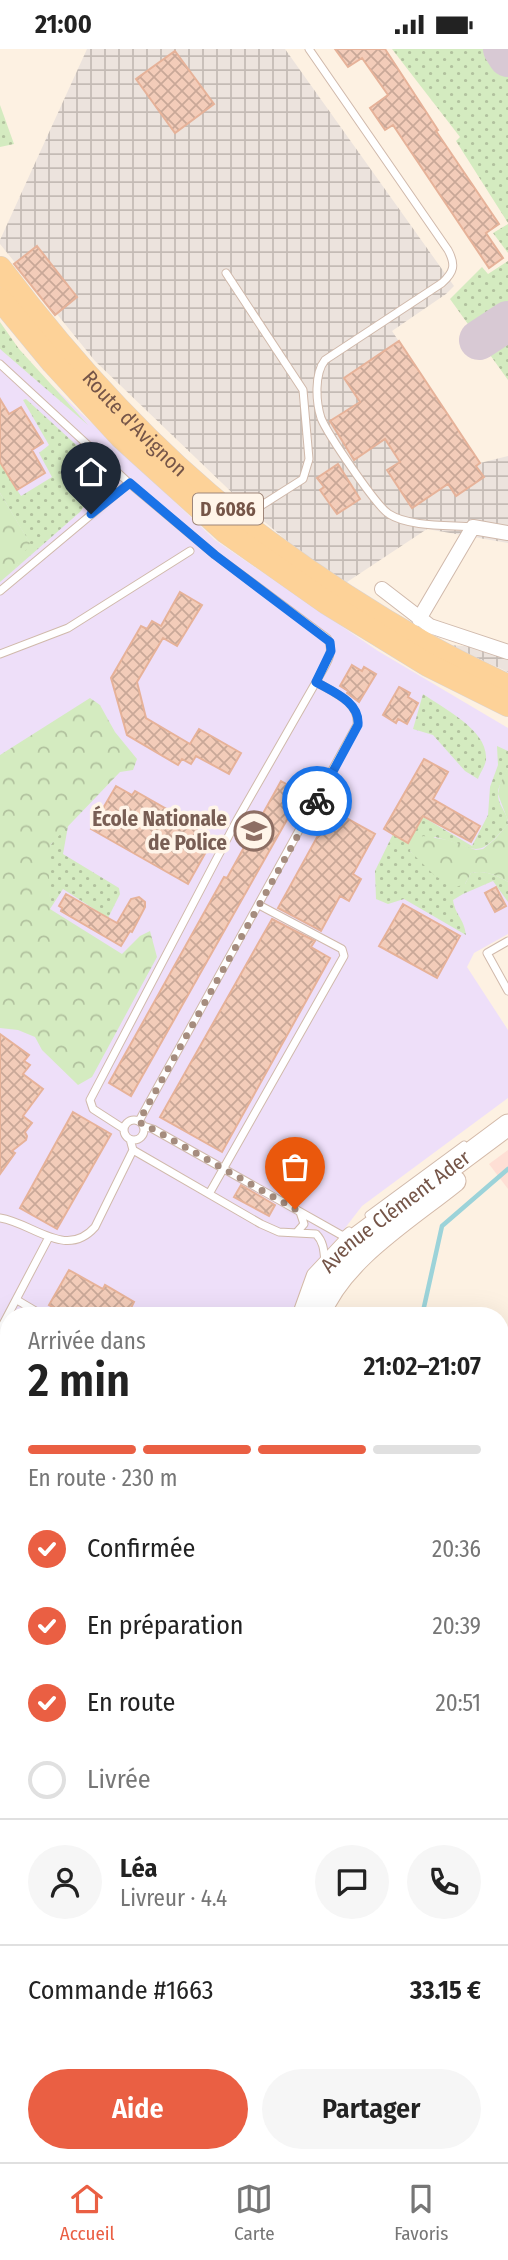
<!DOCTYPE html>
<html lang="fr">
<meta charset="utf-8">
<style>
body{margin:0;font-family:"Fira Sans Condensed",sans-serif;background:#f6f6f6;color:#222;height:100vh;display:flex;flex-direction:column;font-size:26px;white-space:nowrap}
*{box-sizing:border-box;margin:0}
p{font-size:23px;color:#767676}
.icon{flex:none;width:38px;height:38px;fill:none;stroke:currentColor;stroke-width:2;stroke-linecap:round;stroke-linejoin:round}
.map{position:relative;flex:1;overflow:hidden}
.details{position:absolute;left:0px;top:1258px;width:509px;height:856px;display:flex;flex-direction:column;background:#fff;border-radius:28px 28px 0 0;box-shadow:0 7px 28px #0002}
.details>*{flex:none}
.pin{position:absolute;display:grid;place-items:center;width:60px;height:60px;color:#fff;margin:-72px -30px;border-radius:50% 50% 50% 0;rotate:-45deg;box-shadow:0 0 7px #0007}
.pin .icon{rotate:45deg}
.courier{position:absolute;display:grid;place-items:center;width:70px;height:70px;margin:-35px;border:5px solid #1a73e8;border-radius:50%;background:#fff;color:#222;box-shadow:0 2px 9px #0007}
.headline em{font-style:normal;font-weight:600}
.headline div{display:flex;flex-direction:column-reverse}
.headline{display:flex;align-items:center;justify-content:space-between;height:119px;padding:0 28px}
h1{font-size:46px;font-weight:600;line-height:52px}
.bar{display:grid;grid-template-columns:repeat(4,1fr);gap:10px 7px;align-content:center;height:84px;padding:0 28px}
.bar i{height:9px;border-radius:5px;background:#e0e0e0}
.bar .on{background:#ea5f43}
.bar p{grid-column:span 4}
.line{display:flex;align-items:center;gap:18px;padding:0 28px;border-top:2px solid #e0e0e0}
.line div{flex:1}
.round{display:grid;place-items:center;flex:none;width:74px;height:74px;border-radius:37px;background:#f6f6f6}
ol{padding:0 28px;list-style:none}
li{display:flex;align-items:center;gap:21px;height:77px}
li p{margin-inline-start:auto}
li .icon{padding:7px;border-radius:50%;background:#ea5f43;color:#fff;stroke-width:4}
li:last-child{color:#767676}
li i{width:38px;height:38px;border:4px solid #e0e0e0;border-radius:50%}
.cta{display:flex;gap:14px;margin-top:auto;padding:14px 28px}
.cta a{flex:1;height:80px;border-radius:42px;background:#ea5f43;color:#fff;font-size:28px;font-weight:600;line-height:80px;text-align:center}
.cta a+a{background:#f6f6f6;color:#222}
.status{display:flex;justify-content:space-between;align-items:center;height:49px;padding:0 35px;background:#fff;direction:ltr}
.status svg{height:19px;fill:currentColor}
.dock{display:flex;justify-content:space-around;align-items:center;height:98px;border-top:2px solid #e0e0e0;background:#fff;font-size:19px;color:#767676}
.dock a{display:grid;justify-items:center;gap:4px}
.dock .on{color:#ea5f43}
.map>svg:first-child{display:block}
.residential{fill:#f5e2d0}
.commercial{fill:#fedfd5}
.industrial{fill:url(#industrial-grid)}
.education{fill:#eedff9}
.grass{fill:url(#grass-dots)}
.forest{fill:url(#forest-crowns)}
.lines{fill:none;stroke-linecap:round;stroke-linejoin:round}
.stream{stroke:#9cd3d9;stroke-width:4.5}
.taxiway{stroke:#d8c9d4;stroke-width:40}
.building{fill:url(#building-cross-hatch);stroke:#e6b299;stroke-width:2}
.lane-casing{stroke:#d0b9ab;stroke-width:9}
.street-casing{stroke:#d0b9ab;stroke-width:16}
.secondary-casing{stroke:#d3b9a8;stroke-width:23}
.primary-casing{stroke:#dbd3cf;stroke-width:24}
.path{stroke:#d8b09c;stroke-width:2.5;stroke-dasharray:2 5;stroke-linecap:butt}
.lane{stroke:#fff;stroke-width:7}
.street{stroke:#fff;stroke-width:14}
.secondary{stroke:#fff;stroke-width:21}
.primary{stroke:#fdd298;stroke-width:23}
.done{stroke:#a58c7e;stroke-width:7;stroke-dasharray:0 12.6}
.route{stroke:#1a73e8;stroke-width:9}
.labels{text-anchor:middle;dominant-baseline:central;stroke-width:7;stroke-linejoin:round;paint-order:stroke}
.shield{fill:#fff5e9;stroke:#9e8578;stroke-width:2}
.shield-label{font-size:19px;font-weight:bold;fill:#755548}
.street-label{font-size:21px;fill:#755548;stroke:#fff5e9}
.education-label{font-size:21px;font-weight:bold;fill:#785e54;stroke:#fff5e9;text-anchor:end}
</style>
<div class="status"><b>21:00</b><svg viewBox="0 0 49 12"><path d="M0 12V9h3v3zM5 12V6h3v6zM10 12V3h3v9zM15 12V0h3v12zM26 1h20v11H26zM47 4h2v5h-2z"/></svg></div>
<div class="map">
<svg width="508" height="2113" viewBox="0 0 508 2113">
<defs>
<pattern id="industrial-grid" width="8" height="8" patternUnits="userSpaceOnUse" patternTransform="scale(1.75)"><rect width="8" height="8" fill="#ece3dd"/><path d="M0 4h8M4 0v8" fill="none" stroke="#c4bbb5"/></pattern>
<pattern id="grass-dots" width="8" height="8" patternUnits="userSpaceOnUse" patternTransform="scale(1.75)"><rect width="8" height="8" fill="#d4ebc0"/><path d="M2 2h.1M6 6h.1" fill="none" stroke="#b1c19e" stroke-width="1.8" stroke-linecap="round"/></pattern>
<pattern id="forest-crowns" width="20" height="18" patternUnits="userSpaceOnUse" patternTransform="scale(1.75)"><rect width="20" height="18" fill="#d4ebc0"/><path d="M2 6a3 3 0 1 1 6 0M12 15a3 3 0 1 1 6 0" fill="none" stroke="#b1c19e"/></pattern>
<pattern id="building-cross-hatch" width="8" height="8" patternUnits="userSpaceOnUse" patternTransform="scale(1.75)"><rect width="8" height="8" fill="#f3ccb9"/><path d="M0 0l8 8M0 8l8-8" fill="none" stroke="#c9a898"/></pattern>
</defs>
<rect width="100%" height="100%" fill="#fdf1e2"/>
<path class="residential" d="M0,1412l9,6v60l-9,4z
M508,1443v301l-7,48 -1,-348z
M9,1566v539h453l2,8h-464v-543z"/>
<path class="commercial" d="M508,1101v39l-19,-25z"/>
<path class="industrial" d="M87,0h198l169,237 -8,8 -54,37 88,132 28,-7v87l-81,-14 -86,57 -94,-79 -152,-146 -95,-117v-4z
M449,596l59,4v23z"/>
<path class="education" d="M0,277l24,33 191,181 163,111 130,77v206l-34,19 -7,14 41,63v68l-146,108 -60,78 -9,32h-284v115l-9,-5z"/>
<path class="grass" d="M392,0h116v174l-52,-82 4,-4z
M0,56l14,39 -14,3z
M508,175v29l-15,-20z
M508,212v119l-58,-81 32,-32 6,7z
M0,273l19,27 69,76 -88,-76z
M26,350l70,64 3,24 -19,25 -65,57 14,-27 -29,-49v-30l21,33 31,-19 -13,-24 10,-8 -26,-45z
M423,645c21,15 65,36 63,65 0,6 -6,14 -8,20l-13,-8 -32,-36 -20,-6z
M497,697l11,5c0,5 0,13 0,17 -3,10 -11,17 -10,28 1,11 10,17 10,28 -33,39 -30,23 -73,13l-25,14 13,11 42,22 6,-11c14,-3 25,2 37,9v20l-15,-21 -30,13 -10,6c2,15 11,18 13,35l-62,-36 -16,5 -12,-5 -1,-28 18,-37 14,9 16,-26 49,29 16,-31 2,-28 8,-22z
M68,777l-5,28 56,34 1,6 -12,24 -45,-29 -13,20c1,-18 -8,-52 2,-66 4,-6 11,-12 16,-17z
M508,1744v369h-44l-2,-8h38v-313z"/>
<path class="forest" d="M0,444l30,50 -15,26 -15,13z
M90,649l10,7 15,27 22,27 -4,11 -13,2 -69,72c-5,21 0,43 -1,65l72,45 18,-18 10,-5 7,26 -65,120 -14,8 -36,-35 -7,-13 -17,-7 -18,-2v-273z
M508,719v53l-10,-27 2,-10z
M508,775v58c-12,-7 -23,-12 -37,-9l-6,11 -9,3 -21,-11 -25,-25 1,-7 12,-8 25,4 28,10 7,-1 12,-10z"/>
<g class="lines">
<path class="stream" d="M422,1267l20,-90 66,-57
M0,1497l9,-2"/>
<path class="taxiway" d="M503,0l5,8
M479,291l29,-19"/>
</g>
<path class="building" d="M335,0h50l53,81 -2,1 63,93 -13,9 17,25 -14,10 -96,-143 -8,5 -15,-22 18,-13 -26,-37 -14,9z
M175,2l39,53 -39,29 -39,-54z
M37,197l40,51 -22,18 -41,-51z
M399,292l81,122 -4,3 8,11 -28,19 -8,-12 -36,24 -25,-38 13,-8 -15,-23 -31,21 -24,-39 30,-19 -16,-24z
M0,350l9,15 12,-7 22,36 -11,7 13,23 -28,17 -17,-28z
M338,415l22,35 -23,15 -17,-24 4,-3 -7,-9z
M180,543l22,13 -25,41 -14,-8 -26,44 9,36 44,26 9,-15 42,24 -12,21 -33,-18 -5,8 -9,-5 -4,6 -51,-30 -16,-57 30,-52 6,3 5,-8 9,5z
M352,616l10,6 2,-4 12,7 -17,28 -12,-9 1,-2 -8,-5z
M399,638l11,6 -2,4 10,6 -11,21 -9,-5 -2,4 -13,-8z
M424,710l24,13 -15,27 47,27 -9,16 -48,-26 -15,27 -24,-14z
M281,732l21,12 -171,303 -22,-13 115,-206 3,1z
M116,737l16,9 3,-4 63,36 -2,4 16,10 -24,43 -97,-55z
M332,761l43,24 -22,40 8,5 -12,22 -9,-5 -19,35 -43,-23z
M496,838l10,19 -11,6 -10,-19z
M66,845l51,29 14,-24 8,-2 6,5v5l-13,25 -2,-1 -9,15 -60,-35 1,-3 -3,-2z
M403,855l57,32 -23,42 -58,-32z
M272,870l43,22 -4,6 19,11 -108,194 -62,-35z
M0,985l29,21 -5,6 6,4 -7,9 20,15 -20,27 9,7 -7,9 2,4 -1,4 -14,11 3,2 -15,21z
M73,1063l38,22 -54,95 -37,-21z
M241,1136l34,20 -6,11 -35,-19z
M69,1221l34,19 2,-4 29,17 -7,14h-57l-21,-11z"/>
<g class="lines">
<g class="lane-casing">
<path id="lane" d="M309,0l139,201c8,15 6,22 -6,33l-117,77c-11,14 -9,42 -4,58 6,15 55,88 68,96 20,13 60,11 84,13
M226,224l77,117 6,69 -6,20 -55,35
M0,315l129,119 86,72 112,83c10,15 -4,30 -11,44
M0,542l129,-108
M0,605l68,-26 122,-77
M508,892l-21,12 21,38
M124 1081a10 10 0 1 1 20 0a10 10 0 1 1-20 0Z
M143,1077l10,3 190,107 6,-5
M124,1080l-31,-20 -3,-9 147,-280 79,-138c17,10 44,20 41,43l-218,396
M130,1090l3,11 128,74 18,8 37,2c8,8 8,18 9,29
M209,1145l135,-238 -2,-7 -83,-44
M369,1166l95,-70
M0,1169c33,5 66,42 95,9l38,-77
M297,1183l7,-8 -4,-12
M17,1251l27,16
M0,1281l49,-93
M500,1665l8,1"/>
</g>
<g class="street-casing">
<path id="street" d="M382,540l48,37 78,26
M419,570l54,-92 35,6
M0,1399l9,5
M500,1571l8,1
M0,1698l9,-6
M184,2105l11,8
M337,2105l9,8
M363,2105l8,8
M284,2113l6,-8"/>
</g>
<g class="secondary-casing">
<g id="secondary">
<path id="s1" d="M303,1267l14,-39 30,-32 161,-120"/>
<path d="M319,1267c22,-57 89,-97 136,-135"/>
<path d="M500,1429l8,-2"/>
<path d="M0,1537l9,-4"/>
</g>
</g>
<g class="primary-casing">
<g id="primary">
<path id="s2" d="M0,219c76,101 165,198 267,273 51,38 105,73 160,104 26,15 54,28 81,41"/>
<path d="M0,250l53,64 68,74 105,95 101,71 101,62 80,40"/>
</g>
</g>
<path class="path" d="M500,1372l8,-3
M500,1456l8,-2
M500,1722l8,2
M500,1966l8,-8
M471,2105l2,8"/>
<use href="#lane" class="lane"/>
<use href="#street" class="street"/>
<use href="#secondary" class="secondary"/>
<use href="#primary" class="primary"/>
</g>
<g class="lines">
<path class="done" d="M295,1160l-142,-80 -9,-3 -5,-5 178,-320"/>
<path class="route" d="M91,465l39,-31 85,72 115,87 1,9 -15,31c17,10 44,20 42,43l-41,76"/>
</g>
<defs>
<g id="university-ring" transform="scale(2.0125)"><circle r="9.5" fill="#fff5e9" stroke="#8d6e63" stroke-width="1.5"/><path d="M0-5L7-2L0 1L-7-2ZM-4 1L0 2.5L4 1V4Q0 6-4 4Z" fill="#8d6e63"/></g>
</defs>
<g fill-rule="evenodd">
<use href="#university-ring" x="254" y="782"/>
</g>
<g class="labels">
<rect class="shield" x="193" y="444.5" width="70" height="31" rx="5"/>
<g class="shield-label">
<text x="228" y="460">D 6086</text>
</g>
<g class="street-label">
<text stroke="none"><textPath href="#s2" startOffset="206">Route d'Avignon</textPath></text>
<text stroke="none"><textPath href="#s1" startOffset="144">Avenue Clément Ader</textPath></text>
</g>
<g class="education-label">
<text x="227" y="770">École Nationale<tspan x="227" dy="24">de Police</tspan></text>
</g>
</g>
</svg>
<div class="pin" style="left:295px;top:1160px;background:#ea580c"><svg class="icon" aria-label="bag" viewBox="0 0 24 24"><path d="M5 8h14l-1 12H6zM9 8a3 3 0 0 1 6 0"/></svg></div>
<div class="pin" style="left:91px;top:465px;background:#1f2937"><svg class="icon" aria-label="home" viewBox="0 0 24 24"><path d="M3 11l9-7 9 7M6 9v11h12V9"/></svg></div>
<div class="courier" style="left:317px;top:752px"><svg class="icon" aria-label="bike" viewBox="0 0 24 24"><circle cx="6" cy="16" r="4"/><circle cx="18" cy="16" r="4"/><path d="M6 16l4-8h5l3 8M10 8l3 8H6M13 5h3"/></svg></div>
<section class="details">
<div class="headline"><div><h1>2 min</h1><p>Arrivée dans</p></div><em>21:02–21:07</em></div>
<div class="bar"><i class="on"></i><i class="on"></i><i class="on"></i><i></i><p>En route · 230 m</p></div>
<ol>
<li><svg class="icon" aria-label="check" viewBox="0 0 24 24"><path d="M5 12l5 5 9-10"/></svg>Confirmée<p>20:36</p></li>
<li><svg class="icon" aria-label="check" viewBox="0 0 24 24"><path d="M5 12l5 5 9-10"/></svg>En préparation<p>20:39</p></li>
<li><svg class="icon" aria-label="check" viewBox="0 0 24 24"><path d="M5 12l5 5 9-10"/></svg>En route<p>20:51</p></li>
<li><i></i>Livrée</li>
</ol>
<div class="line" style="height:126px"><a class="round"><svg class="icon" aria-label="person" viewBox="0 0 24 24"><circle cx="12" cy="8" r="4"/><path d="M4 21q1-7 8-7t8 7"/></svg></a><div><b>Léa</b><p>Livreur · 4.4</p></div><a class="round"><svg class="icon" aria-label="chat" viewBox="0 0 24 24"><path d="M4 5h16v11H9l-5 4z"/></svg></a><a class="round"><svg class="icon" aria-label="phone" viewBox="0 0 24 24"><path d="M5 4h4l2 5-3 2q2 4 5 5l2-3 5 2v4C11 20 4 13 5 4z"/></svg></a></div>
<div class="line" style="height:91px"><div>Commande #1663</div><b>33.15 €</b></div>
<div class="cta"><a>Aide</a><a>Partager</a></div>
</section>
</div>
<nav class="dock">
<a class="on"><svg class="icon" aria-label="home" viewBox="0 0 24 24"><path d="M3 11l9-7 9 7M6 9v11h12V9"/></svg>Accueil</a>
<a><svg class="icon" aria-label="map" viewBox="0 0 24 24"><path d="M3 6l6-2 6 2 6-2v14l-6 2-6-2-6 2zM9 4v14M15 6v14"/></svg>Carte</a>
<a><svg class="icon" aria-label="saved" viewBox="0 0 24 24"><path d="M7 4h10v16l-5-4-5 4z"/></svg>Favoris</a>
</nav>
